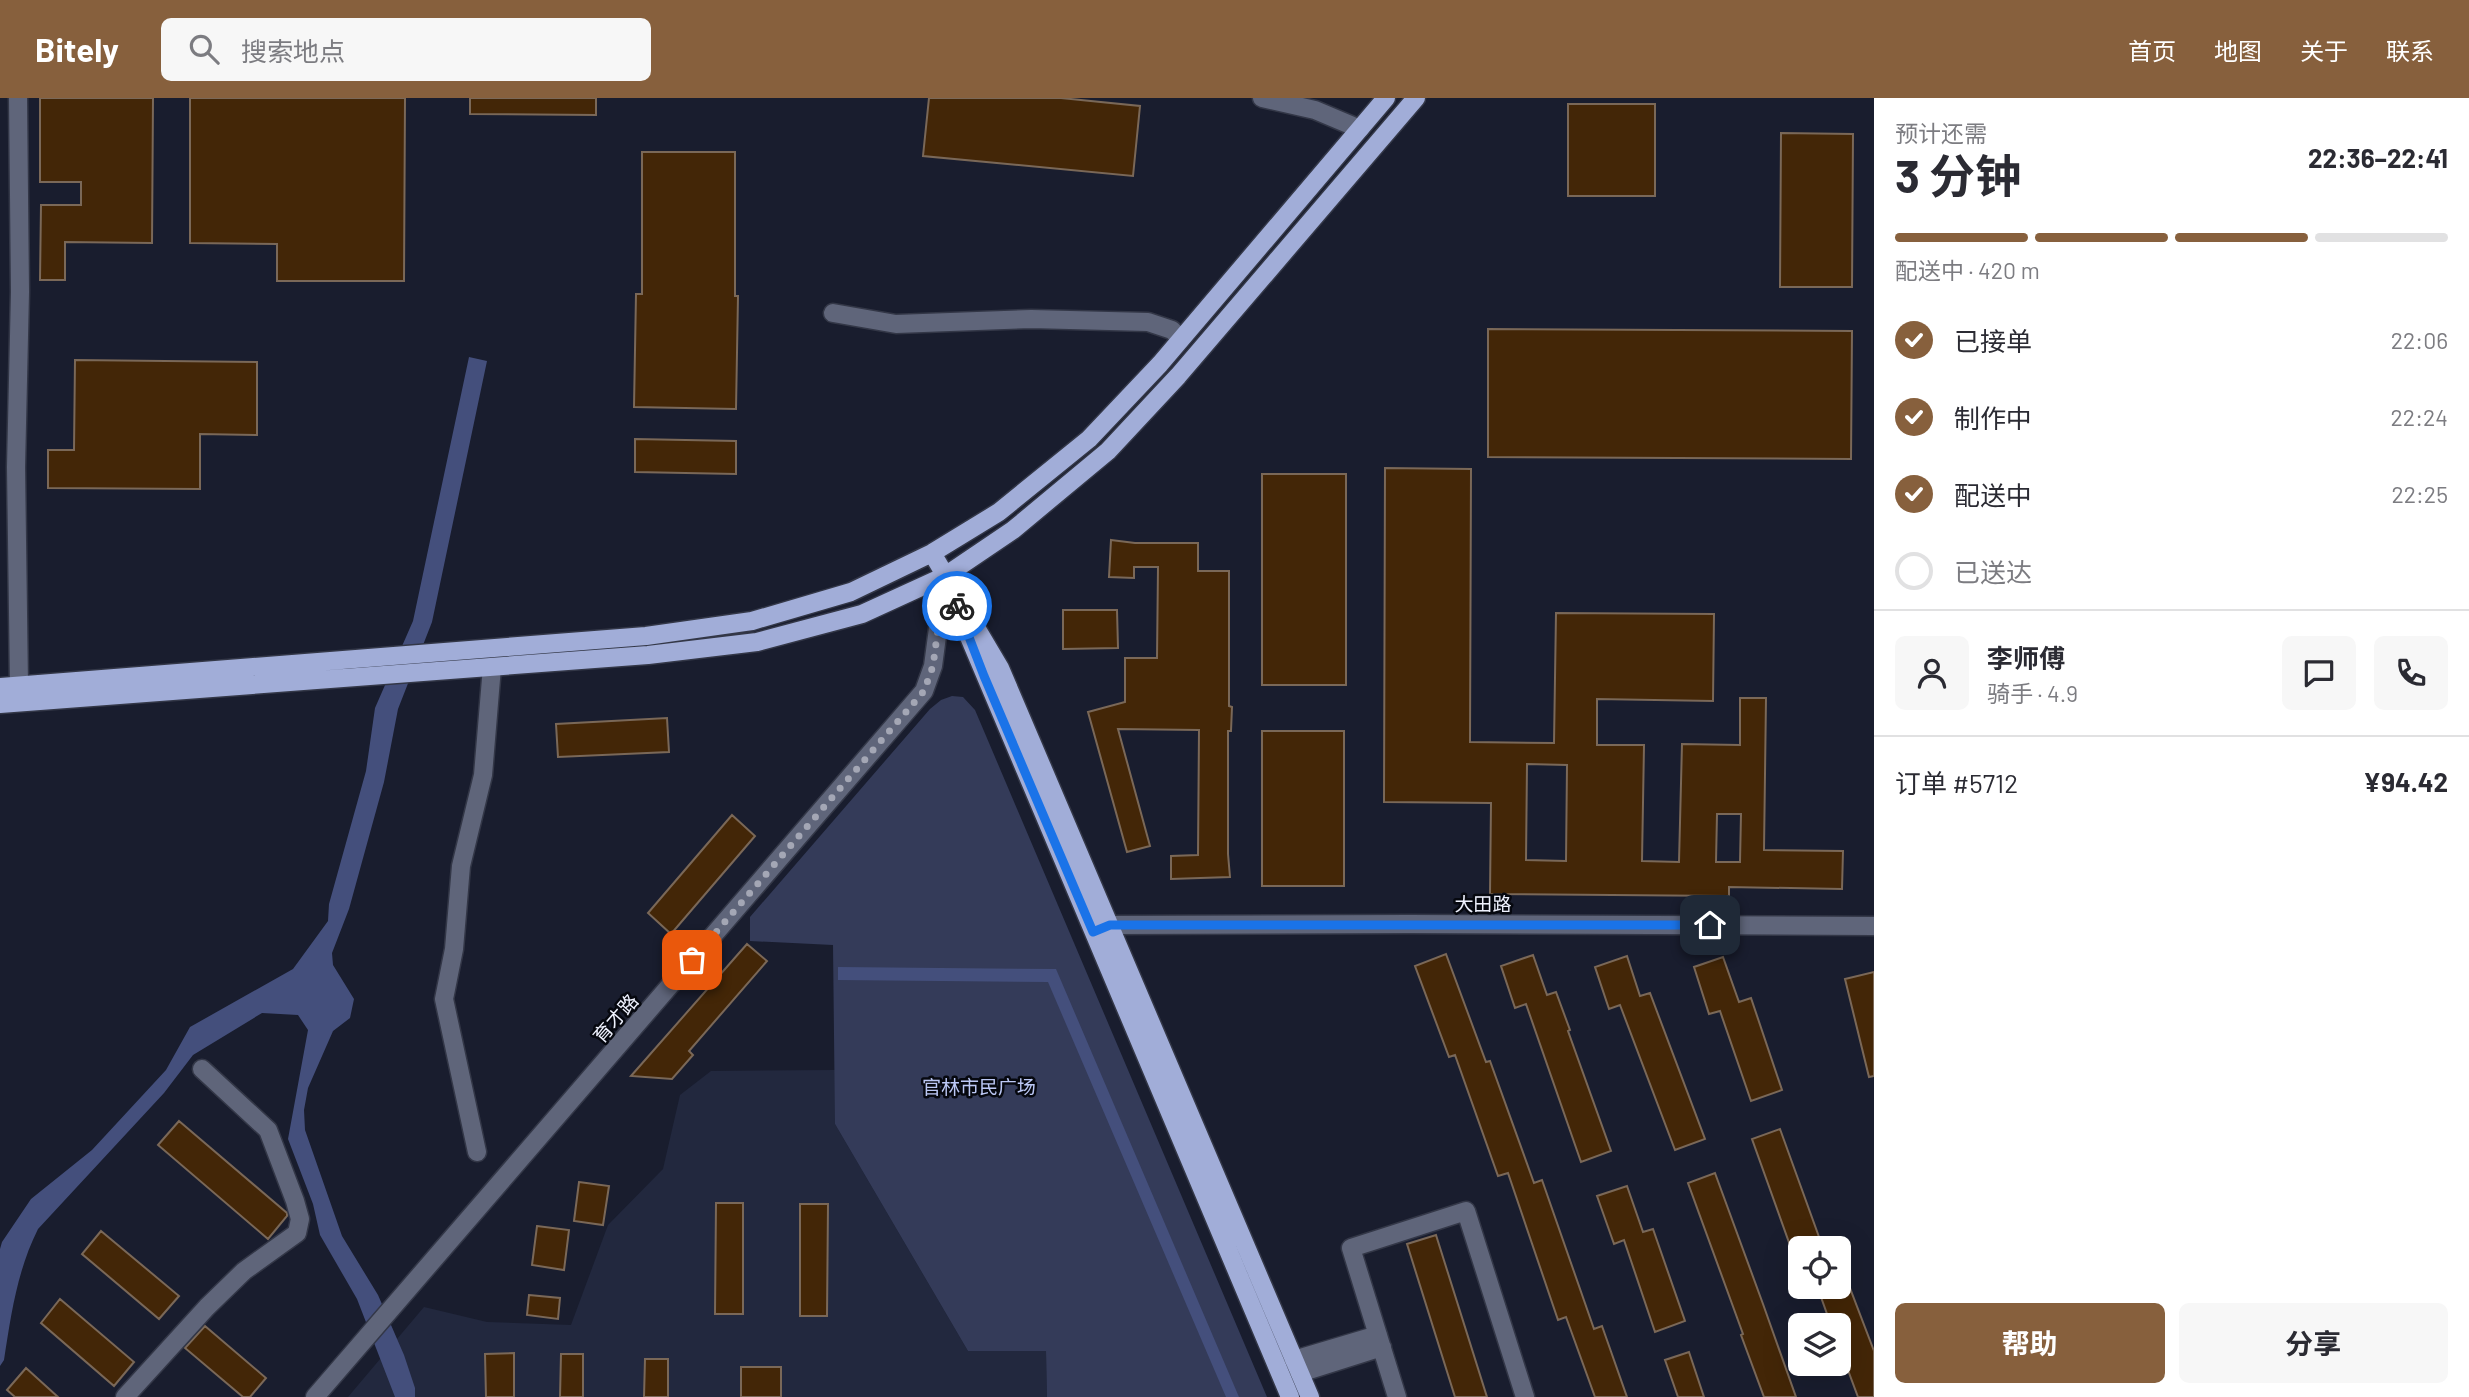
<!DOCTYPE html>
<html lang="zh">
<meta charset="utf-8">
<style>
body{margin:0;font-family:Barlow,"Noto Sans SC",sans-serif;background:#f7f7f7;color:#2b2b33;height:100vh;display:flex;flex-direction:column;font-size:26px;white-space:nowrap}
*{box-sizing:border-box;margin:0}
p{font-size:23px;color:#7c7c81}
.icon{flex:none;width:38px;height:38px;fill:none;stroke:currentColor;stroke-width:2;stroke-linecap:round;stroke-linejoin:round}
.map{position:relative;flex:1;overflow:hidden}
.sheet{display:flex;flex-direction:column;background:#fff;width:595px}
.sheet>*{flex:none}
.fabs{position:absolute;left:1788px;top:1138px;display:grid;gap:14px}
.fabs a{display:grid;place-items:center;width:63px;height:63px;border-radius:10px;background:#fff;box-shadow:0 7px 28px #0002;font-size:35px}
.pin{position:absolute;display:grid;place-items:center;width:60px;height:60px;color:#fff;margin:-30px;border-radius:14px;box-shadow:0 4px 10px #0006}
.courier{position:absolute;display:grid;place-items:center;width:70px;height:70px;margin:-35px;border:5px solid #1a73e8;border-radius:50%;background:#fff;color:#222;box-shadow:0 2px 9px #0007}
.headline em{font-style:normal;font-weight:700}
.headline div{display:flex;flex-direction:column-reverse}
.headline{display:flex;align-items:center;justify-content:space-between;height:119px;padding:0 21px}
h1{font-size:46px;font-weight:700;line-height:52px}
.bar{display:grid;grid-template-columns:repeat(4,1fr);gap:10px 7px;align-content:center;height:84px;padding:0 21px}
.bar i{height:9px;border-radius:5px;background:#e1e1e2}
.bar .current{background:#87603d}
.bar p{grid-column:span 4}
.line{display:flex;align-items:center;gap:18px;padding:0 21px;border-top:2px solid #e1e1e2}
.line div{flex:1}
.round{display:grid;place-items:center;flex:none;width:74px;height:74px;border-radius:10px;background:#f7f7f7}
ol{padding:0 21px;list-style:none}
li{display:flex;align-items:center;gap:21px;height:77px}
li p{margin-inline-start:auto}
li .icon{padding:7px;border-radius:50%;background:#87603d;color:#fff;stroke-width:4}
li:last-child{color:#7c7c81}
li i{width:38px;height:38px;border:4px solid #e1e1e2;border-radius:50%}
.button{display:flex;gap:14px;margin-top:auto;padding:14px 21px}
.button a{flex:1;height:80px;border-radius:10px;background:#87603d;color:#fff;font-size:28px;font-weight:700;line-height:80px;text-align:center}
.button a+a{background:#f7f7f7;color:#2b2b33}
header{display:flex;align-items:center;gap:42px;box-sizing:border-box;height:98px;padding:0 35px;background:#87603d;color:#fff}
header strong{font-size:33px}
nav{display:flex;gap:38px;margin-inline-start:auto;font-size:24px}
.search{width:490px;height:63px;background:#f7f7f7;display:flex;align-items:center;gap:18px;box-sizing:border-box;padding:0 24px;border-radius:10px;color:#7c7c81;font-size:26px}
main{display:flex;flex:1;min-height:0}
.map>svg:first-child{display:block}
.built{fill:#22283e}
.green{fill:#343b59}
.water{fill:#444f7c}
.building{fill:#432607;stroke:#7a6858;stroke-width:2;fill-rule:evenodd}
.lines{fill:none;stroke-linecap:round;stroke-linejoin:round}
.minor-casing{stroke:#333747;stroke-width:21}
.major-casing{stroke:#333747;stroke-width:21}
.minor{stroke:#5f657a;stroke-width:18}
.major{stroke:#a1add8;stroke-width:18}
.done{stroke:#a4a7b5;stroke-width:7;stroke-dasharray:0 12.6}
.route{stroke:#1a73e8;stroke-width:9}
.labels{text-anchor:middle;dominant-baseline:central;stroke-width:5;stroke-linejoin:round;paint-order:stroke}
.street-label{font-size:19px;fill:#eff2fe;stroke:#06080f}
.park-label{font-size:19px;fill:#bcc8f5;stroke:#06080f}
</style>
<header>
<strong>Bitely</strong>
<div class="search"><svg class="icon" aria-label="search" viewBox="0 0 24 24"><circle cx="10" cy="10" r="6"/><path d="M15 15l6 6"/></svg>搜索地点</div>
<nav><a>首页</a><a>地图</a><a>关于</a><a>联系</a></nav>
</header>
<main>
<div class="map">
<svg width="1874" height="1299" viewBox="0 0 1874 1299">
<rect width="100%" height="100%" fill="#191d2e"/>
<path class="built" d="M835,972v54l133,227h78l1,46h-699l76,-90 63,15 84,3 37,-100 55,-56 17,-74 31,-24z"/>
<path class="green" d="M952,598l11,1 12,13 292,687h-220l-1,-46h-78l-133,-227 -2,-179 -83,-4v-24l180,-208 11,-9z"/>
<path class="water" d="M469,259l18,4 -55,261 -34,87 -14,73 -35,127 -17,44 1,12 21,34 -4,19 -17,13 -25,57 -4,22 1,20 37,106 36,59 26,60 11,33v9h-20l-38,-98 -37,-64 -7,-31 -25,-65 20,-109 -10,-15 -36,-2 -69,42 -29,38 -126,136c-21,42 -27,86 -34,131l-4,6v-117l2,-7 29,-43 61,-49 74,-80 24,-43 103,-58 35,-48 1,-17 37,-133 9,-63 38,-87z
M838,869l218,2 183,428h-13l-178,-415 -210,-2z"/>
<path class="building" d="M40,0h113l-1,145 -87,-1v38h-25l1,-75h40v-23h-41z
M190,0h215l-1,183h-127v-37l-87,-1z
M470,0h126v17l-126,-1z
M929,0h132l79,8 -7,70 -210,-20z
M1568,6h87v92h-87z
M1781,35l72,1 -1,153h-72z
M642,54h93v144h3l-2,113 -102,-2 2,-113h6z
M1488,231l364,2 -1,128 -363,-2z
M75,262l182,2v73l-57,-1v55l-152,-1v-38h26z
M635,341l101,2v33l-101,-2z
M1385,370l86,1 -1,273 84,1 2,-130 158,1 -1,87 -116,-2v46h47l-2,116 37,1 3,-118 58,1v-47h26l-2,152 79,1 -1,38 -113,-2v9l-239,-2 1,-91 -107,-1zM1527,666l40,1 -1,96 -40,-1zM1717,716h24l-1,48h-24z
M1262,376h84v211h-84z
M1111,442l24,3h63v28h31v135l3,1 -1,24h-3v123l2,23 -59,2v-23l27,-1 1,-125 -81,-1 32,117 -23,6 -39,-140 37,-10v-44h32l1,-91h-24v11l-25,-1z
M1063,512h54l1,38 -55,1z
M667,620l2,34 -111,5 -2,-33z
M1262,633h82v155h-82z
M732,717l23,21 -84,98 -23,-21z
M747,846l20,17 -78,90 4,4 -21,24 -41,-3z
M1446,856l40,108 4,-1 44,122 8,-3 52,149 8,-3 25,71h-32l-29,-80 -8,3 -50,-147 -10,3 -43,-121 -6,2 -34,-91z
M1533,857l14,40 9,-3 14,38 -2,1 43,120 -30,11 -55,-158 -11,4 -14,-42z
M1627,858l13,40 10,-3 55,146 -30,11 -55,-145 -11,4 -14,-42z
M1723,859l16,45 12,-4 31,92 -31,11 -31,-90 -11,3 -15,-47z
M1874,874v104l-5,1 -24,-98z
M179,1023l108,92v3l-19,23 -110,-94z
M1780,1031l43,119h-32l-39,-109z
M1715,1075l48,131 33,93h-32l-23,-62 2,-1 -55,-151z
M579,1084l30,4 -6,39 -29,-4z
M1627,1088l16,46 10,-3 32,92 -30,11 -31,-92 -10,4 -17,-48z
M716,1105h27v111h-28z
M800,1106h28l-1,112h-27z
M537,1128l32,4 -5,40 -32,-5z
M101,1133l78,65 -20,23 -77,-65z
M1436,1137l51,162h-32l-48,-153z
M1840,1164l34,89v46h-16l-19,-51v-21h-8l-14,-39h22z
M529,1197l31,3 -2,21 -31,-4z
M60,1201l74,63 -20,24 -73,-63z
M205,1228l61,52 -16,19h-7l-58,-49z
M1689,1254l15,45h-26l-13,-37z
M514,1255v44h-28l-1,-43z
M561,1256h22v43h-23z
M645,1261h23v38h-24z
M741,1269h40v30h-40z
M26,1270l32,29h-43l-8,-7z"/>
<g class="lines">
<g class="minor-casing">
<path id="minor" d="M18,0l2,194 -4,175 3,218
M1262,0l53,12 45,19
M833,215l63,11 135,-5 117,3 24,8 9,9
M1096,833l14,-6 299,-1 465,2
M477,1054l-33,-153 10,-50 7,-83 22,-91 9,-108
M1294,1262l84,-25
M1300,1275l82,-26
M125,1299l82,-90 37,-36 53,-38 3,-14 -5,-18 -27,-71 -66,-61
M315,1299l609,-706 9,-25 12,-90
M1397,1299l-46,-149 115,-37 59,186"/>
</g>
<g class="major-casing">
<path id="major" d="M932,455l68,115 310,729
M964,527l326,772
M0,589l646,-51 106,-15 99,-29 81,-39 67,-41 90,-73 71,-75 226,-266
M0,606l648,-49 109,-13 105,-28 83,-38 68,-46 95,-79 70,-75 238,-278"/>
</g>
<use href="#minor" class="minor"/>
<use href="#major" class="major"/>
</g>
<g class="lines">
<path class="done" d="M692,862l232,-269 9,-25 12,-90 12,30"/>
<path class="route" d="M957,508l27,70 109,256 17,-7h600"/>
</g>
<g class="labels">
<g class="street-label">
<text x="1483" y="805">大田路</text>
<text transform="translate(615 920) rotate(-49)">育才路</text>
</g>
<g class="park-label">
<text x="979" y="988">官林市民广场</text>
</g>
</g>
</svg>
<div class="fabs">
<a><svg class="icon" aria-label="locate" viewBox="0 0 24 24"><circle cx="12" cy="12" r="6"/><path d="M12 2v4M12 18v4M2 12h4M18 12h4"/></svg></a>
<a><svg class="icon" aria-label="layers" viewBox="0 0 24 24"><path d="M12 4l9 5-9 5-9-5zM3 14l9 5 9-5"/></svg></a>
</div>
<div class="pin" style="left:692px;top:862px;background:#ea580c"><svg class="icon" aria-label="bag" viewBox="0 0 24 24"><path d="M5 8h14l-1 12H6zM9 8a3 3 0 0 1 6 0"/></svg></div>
<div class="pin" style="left:1710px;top:827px;background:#1f2937"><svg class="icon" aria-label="home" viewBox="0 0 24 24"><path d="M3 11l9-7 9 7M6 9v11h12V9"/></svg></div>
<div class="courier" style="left:957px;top:508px"><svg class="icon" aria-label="bike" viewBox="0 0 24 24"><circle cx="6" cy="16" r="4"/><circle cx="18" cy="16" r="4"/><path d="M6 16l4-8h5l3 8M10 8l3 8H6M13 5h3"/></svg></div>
</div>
<section class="sheet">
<div class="headline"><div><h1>3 分钟</h1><p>预计还需</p></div><em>22:36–22:41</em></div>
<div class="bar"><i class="current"></i><i class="current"></i><i class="current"></i><i></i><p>配送中 · 420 m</p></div>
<ol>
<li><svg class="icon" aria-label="check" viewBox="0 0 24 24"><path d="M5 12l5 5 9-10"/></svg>已接单<p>22:06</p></li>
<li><svg class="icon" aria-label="check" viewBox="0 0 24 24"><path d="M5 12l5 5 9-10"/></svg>制作中<p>22:24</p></li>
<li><svg class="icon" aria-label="check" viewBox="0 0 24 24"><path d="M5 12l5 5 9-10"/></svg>配送中<p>22:25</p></li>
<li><i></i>已送达</li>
</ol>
<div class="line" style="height:126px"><a class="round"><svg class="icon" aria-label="person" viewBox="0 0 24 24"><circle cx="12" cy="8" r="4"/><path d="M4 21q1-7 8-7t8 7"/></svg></a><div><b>李师傅</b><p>骑手 · 4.9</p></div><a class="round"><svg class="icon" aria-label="chat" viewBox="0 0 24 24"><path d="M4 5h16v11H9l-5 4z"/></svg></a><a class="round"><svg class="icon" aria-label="phone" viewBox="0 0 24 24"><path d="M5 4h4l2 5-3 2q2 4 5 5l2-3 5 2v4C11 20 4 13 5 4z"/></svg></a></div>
<div class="line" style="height:91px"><div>订单 #5712</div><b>¥94.42</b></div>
<div class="button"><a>帮助</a><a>分享</a></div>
</section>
</main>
